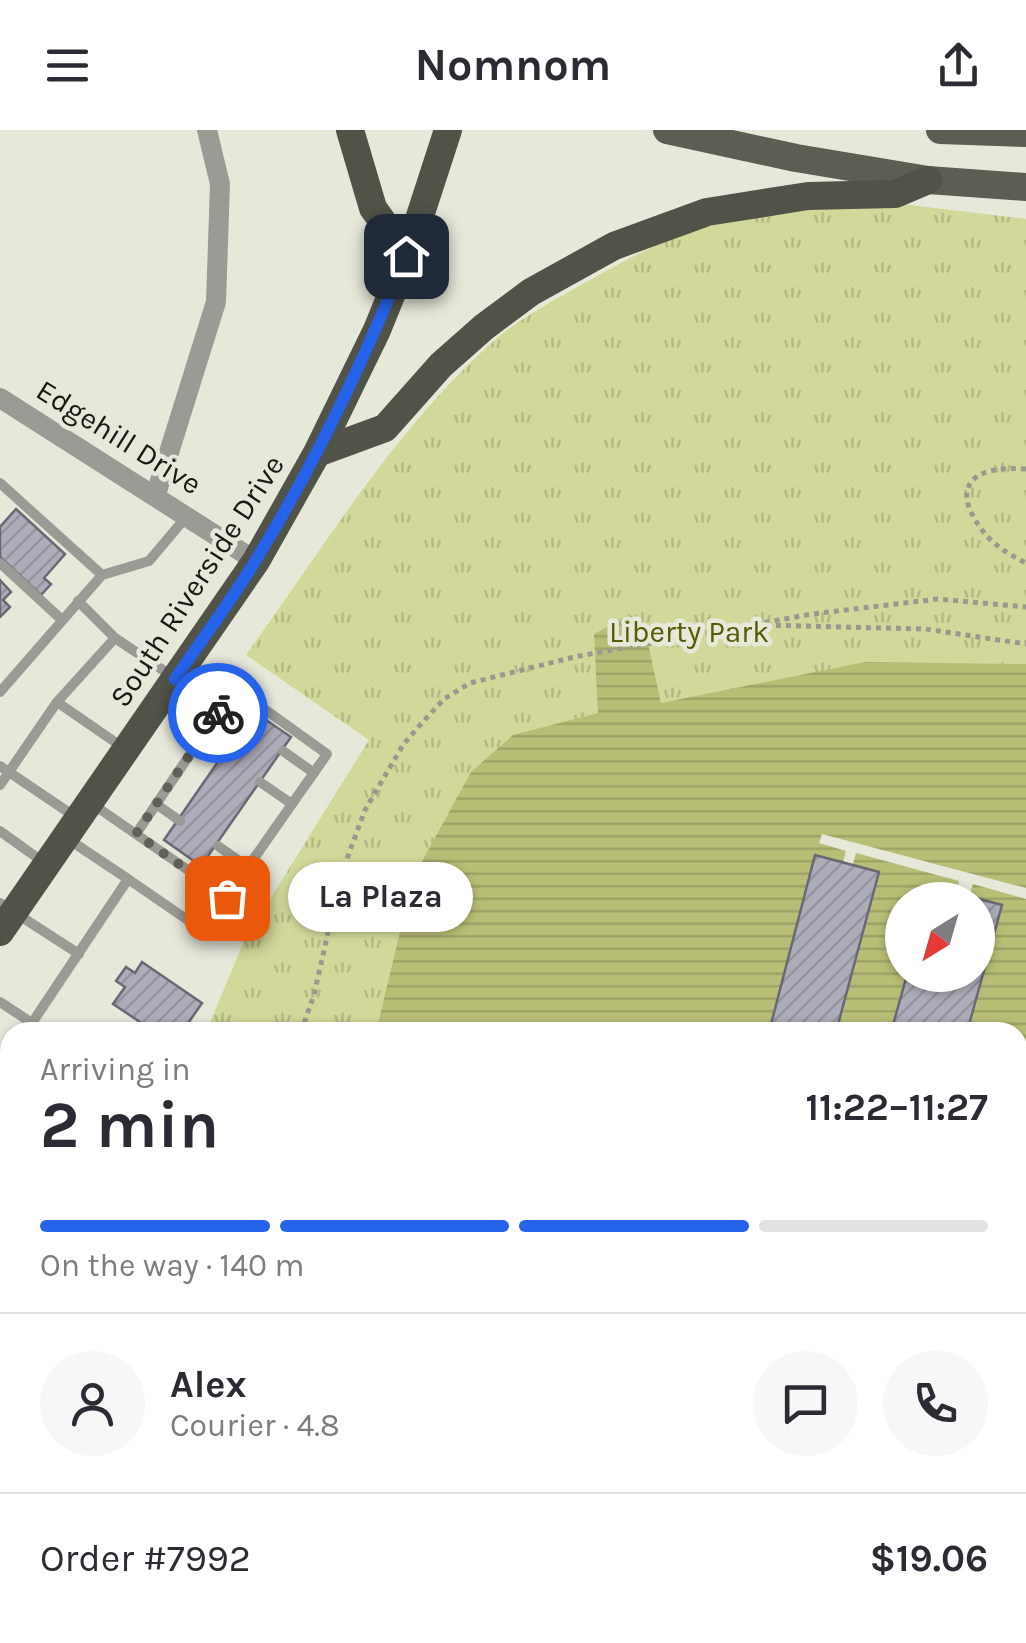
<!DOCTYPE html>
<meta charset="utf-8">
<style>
body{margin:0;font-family:Karla,sans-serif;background:#f7f7f7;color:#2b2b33;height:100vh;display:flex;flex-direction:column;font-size:38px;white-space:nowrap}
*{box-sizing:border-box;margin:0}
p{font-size:32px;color:#7c7c81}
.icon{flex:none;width:55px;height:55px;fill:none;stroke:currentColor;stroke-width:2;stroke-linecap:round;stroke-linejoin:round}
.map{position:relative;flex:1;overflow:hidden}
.drawer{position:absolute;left:0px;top:892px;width:1028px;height:622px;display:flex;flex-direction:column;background:#fff;border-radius:30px 30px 0 0;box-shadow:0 2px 8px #0004}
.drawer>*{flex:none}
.needle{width:65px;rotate:217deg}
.fabs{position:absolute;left:885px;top:752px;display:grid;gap:20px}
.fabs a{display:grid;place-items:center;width:110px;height:110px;border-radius:50%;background:#fff;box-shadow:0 2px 8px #0004;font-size:50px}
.pin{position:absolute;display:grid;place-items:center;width:85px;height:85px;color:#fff;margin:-42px;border-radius:20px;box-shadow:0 5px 15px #0006}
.courier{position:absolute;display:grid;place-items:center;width:100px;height:100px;margin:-50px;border:8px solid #2563eb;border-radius:50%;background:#fff;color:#222;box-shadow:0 2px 12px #0007}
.bubble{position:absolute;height:70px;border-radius:35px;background:#fff;box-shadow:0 2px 8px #0004;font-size:32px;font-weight:700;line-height:70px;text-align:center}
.head em{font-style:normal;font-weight:700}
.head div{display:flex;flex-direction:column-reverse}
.head{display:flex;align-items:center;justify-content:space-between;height:170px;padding:0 40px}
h1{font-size:65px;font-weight:700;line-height:75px}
.bar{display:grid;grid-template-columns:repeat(4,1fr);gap:15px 10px;align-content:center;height:120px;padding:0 40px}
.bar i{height:12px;border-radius:8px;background:#e1e1e2}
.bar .selected{background:#2563eb}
.bar p{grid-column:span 4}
.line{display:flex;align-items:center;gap:25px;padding:0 40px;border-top:2px solid #e1e1e2}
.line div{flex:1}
.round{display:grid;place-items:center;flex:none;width:105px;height:105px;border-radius:52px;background:#f7f7f7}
header{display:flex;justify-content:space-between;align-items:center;height:130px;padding:0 40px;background:#fff;font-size:45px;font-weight:700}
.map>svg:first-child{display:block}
.park{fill:url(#park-tufts);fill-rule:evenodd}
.water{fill:url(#water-rules);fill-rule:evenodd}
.pier{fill:#e6e8da}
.building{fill:url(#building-hatch);stroke:#696874;stroke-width:2.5}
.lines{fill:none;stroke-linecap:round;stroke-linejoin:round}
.path{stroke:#999a8f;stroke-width:5;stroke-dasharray:5 5;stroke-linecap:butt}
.service{stroke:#9a9b95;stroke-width:10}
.minor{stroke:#9a9b95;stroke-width:20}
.primary{stroke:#5c5d53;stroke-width:28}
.trunk{stroke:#515248;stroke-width:28}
.done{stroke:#616159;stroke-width:10;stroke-dasharray:0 18}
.route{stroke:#2563eb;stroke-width:12}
.labels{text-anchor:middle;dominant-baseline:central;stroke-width:9;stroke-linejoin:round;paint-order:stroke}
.street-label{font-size:30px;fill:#191914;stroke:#e6e8da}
.park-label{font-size:30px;fill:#565a00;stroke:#e6e8da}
</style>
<header><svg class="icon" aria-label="menu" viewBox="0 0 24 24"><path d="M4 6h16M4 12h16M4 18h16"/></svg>Nomnom<svg class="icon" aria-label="share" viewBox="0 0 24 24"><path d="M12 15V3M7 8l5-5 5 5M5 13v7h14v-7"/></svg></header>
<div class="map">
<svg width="1026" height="1513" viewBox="0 0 1026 1513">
<defs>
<pattern id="park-tufts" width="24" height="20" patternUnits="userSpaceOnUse" patternTransform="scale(2.5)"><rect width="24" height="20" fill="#d2d89a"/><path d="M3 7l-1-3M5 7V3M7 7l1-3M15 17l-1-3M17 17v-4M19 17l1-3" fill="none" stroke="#b4b984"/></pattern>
<pattern id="water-rules" width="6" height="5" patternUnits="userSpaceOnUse" patternTransform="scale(2.5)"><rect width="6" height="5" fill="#b8be76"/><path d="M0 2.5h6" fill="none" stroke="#9ea365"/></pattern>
<pattern id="building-hatch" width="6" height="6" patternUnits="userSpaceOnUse" patternTransform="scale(2.5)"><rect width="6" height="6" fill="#adacb9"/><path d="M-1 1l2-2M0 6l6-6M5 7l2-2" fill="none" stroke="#94939e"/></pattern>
</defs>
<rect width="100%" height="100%" fill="#e6e8da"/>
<path class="park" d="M814,73h80l132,16v1424h-1026v-190l10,-14v196h1008v-603h-812l38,-91 125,-201 -123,-85c78,-108 150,-228 250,-316 25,-21 55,-37 83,-53 33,-18 67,-38 102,-51 43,-16 88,-23 133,-32zM902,770h76v75h-76z"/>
<path class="water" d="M630,484l15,16 16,73 204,-41 161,2v964h-8v-596h-642l37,-154 58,-106 42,-37 85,-22 -4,-79zM902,770h76v75h-76z
M163,1505h654l-25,8h-636z"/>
<path class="pier" d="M822,704l204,54v11l-53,-15 -5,16h-13l4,-19 -103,-28 -47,179h-10l47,-181 -27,-8z"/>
<path class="building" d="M16,379l49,45 -21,24 7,6 -10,11 -41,-38v-30z
M0,450l11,12 -8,8 7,7 -10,10z
M253,581l38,26 -90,129 -37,-26z
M815,725l64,17 -43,160h-67z
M931,756l71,19 -35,127h-76l16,-57h71v-75h-51z
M142,832l60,41 -20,29h-27l-42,-28 12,-17 -9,-6 10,-14 9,6z
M1026,930v53l-8,-2v-19z
M4,986l6,4v210l-6,9 -4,-2v-216z"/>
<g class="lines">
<path class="path" d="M1026,339c-47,-4 -80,13 -44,61 11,15 28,25 44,33
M766,495l159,4 101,15
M301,902l13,-37 27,-120 24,-65 38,-65 17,-20 24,-26 26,-16 104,-26 238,-43 126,-15 88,8
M37,1513l7,-8"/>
<path class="service" d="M0,353l102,92
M0,433l61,56
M115,508l130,87
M0,562l102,-117 47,-14 38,-45
M57,572l68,47
M200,610l23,16
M283,621l31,22
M0,636l77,52
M260,652l32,22
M0,655l57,-83 58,-64 -37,-37
M91,673l136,94 100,-143 -92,-66 -99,146
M156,674l24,17
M0,701l46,33
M218,716l30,21
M128,749l80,55
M0,773l79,51
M0,872l32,21 96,-144 -60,-40
M0,939l10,-14"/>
<path class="minor" d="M0,268l256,163
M156,364l60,-192 4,-118 -13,-54"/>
<path class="primary" d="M667,0l129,28 132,22 98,7
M940,0l86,3"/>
<path class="trunk" d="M350,0l23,78 34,48
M317,323l68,-25 56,-63 43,-38 47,-35 83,-46 93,-34 101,-16 87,-2 33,-14
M0,802l256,-371 61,-108 60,-123 30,-74 41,-126"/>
</g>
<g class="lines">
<path class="done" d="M218,583l-82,121 91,64"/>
<path class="route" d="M218,583l3,-5 -46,-29c27,-40 57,-79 82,-121 59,-96 107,-197 149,-302"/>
</g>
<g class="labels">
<g class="street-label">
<text transform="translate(119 307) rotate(32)">Edgehill Drive</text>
<text transform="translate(197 451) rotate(-57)">South Riverside Drive</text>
</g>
<g class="park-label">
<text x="689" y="502">Liberty Park</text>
</g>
</g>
</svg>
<div class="fabs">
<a><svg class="needle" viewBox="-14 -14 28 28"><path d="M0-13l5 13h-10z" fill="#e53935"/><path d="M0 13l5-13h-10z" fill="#7c7c81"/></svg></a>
</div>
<div class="pin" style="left:227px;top:768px;background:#ea580c"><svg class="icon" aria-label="bag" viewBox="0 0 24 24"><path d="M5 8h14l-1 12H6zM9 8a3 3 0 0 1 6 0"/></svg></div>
<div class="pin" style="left:406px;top:126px;background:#1f2937"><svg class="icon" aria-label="home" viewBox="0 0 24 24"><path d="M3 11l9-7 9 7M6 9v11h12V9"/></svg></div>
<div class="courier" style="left:218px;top:583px"><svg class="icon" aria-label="bike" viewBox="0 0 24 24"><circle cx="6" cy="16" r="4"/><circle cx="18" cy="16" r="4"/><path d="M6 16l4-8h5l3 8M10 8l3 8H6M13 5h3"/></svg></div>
<div class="bubble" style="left:288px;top:732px;width:185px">La Plaza</div>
<section class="drawer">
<div class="head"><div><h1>2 min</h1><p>Arriving in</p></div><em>11:22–11:27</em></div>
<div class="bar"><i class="selected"></i><i class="selected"></i><i class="selected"></i><i></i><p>On the way · 140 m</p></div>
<div class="line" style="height:180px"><a class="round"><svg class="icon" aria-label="person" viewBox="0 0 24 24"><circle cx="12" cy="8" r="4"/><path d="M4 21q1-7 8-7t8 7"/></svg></a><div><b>Alex</b><p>Courier · 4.8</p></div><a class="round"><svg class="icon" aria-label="chat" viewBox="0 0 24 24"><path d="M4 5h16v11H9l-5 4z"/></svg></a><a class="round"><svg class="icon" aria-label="phone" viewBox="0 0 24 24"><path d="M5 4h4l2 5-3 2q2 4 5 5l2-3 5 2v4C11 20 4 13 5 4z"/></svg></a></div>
<div class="line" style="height:130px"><div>Order #7992</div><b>$19.06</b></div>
</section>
</div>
